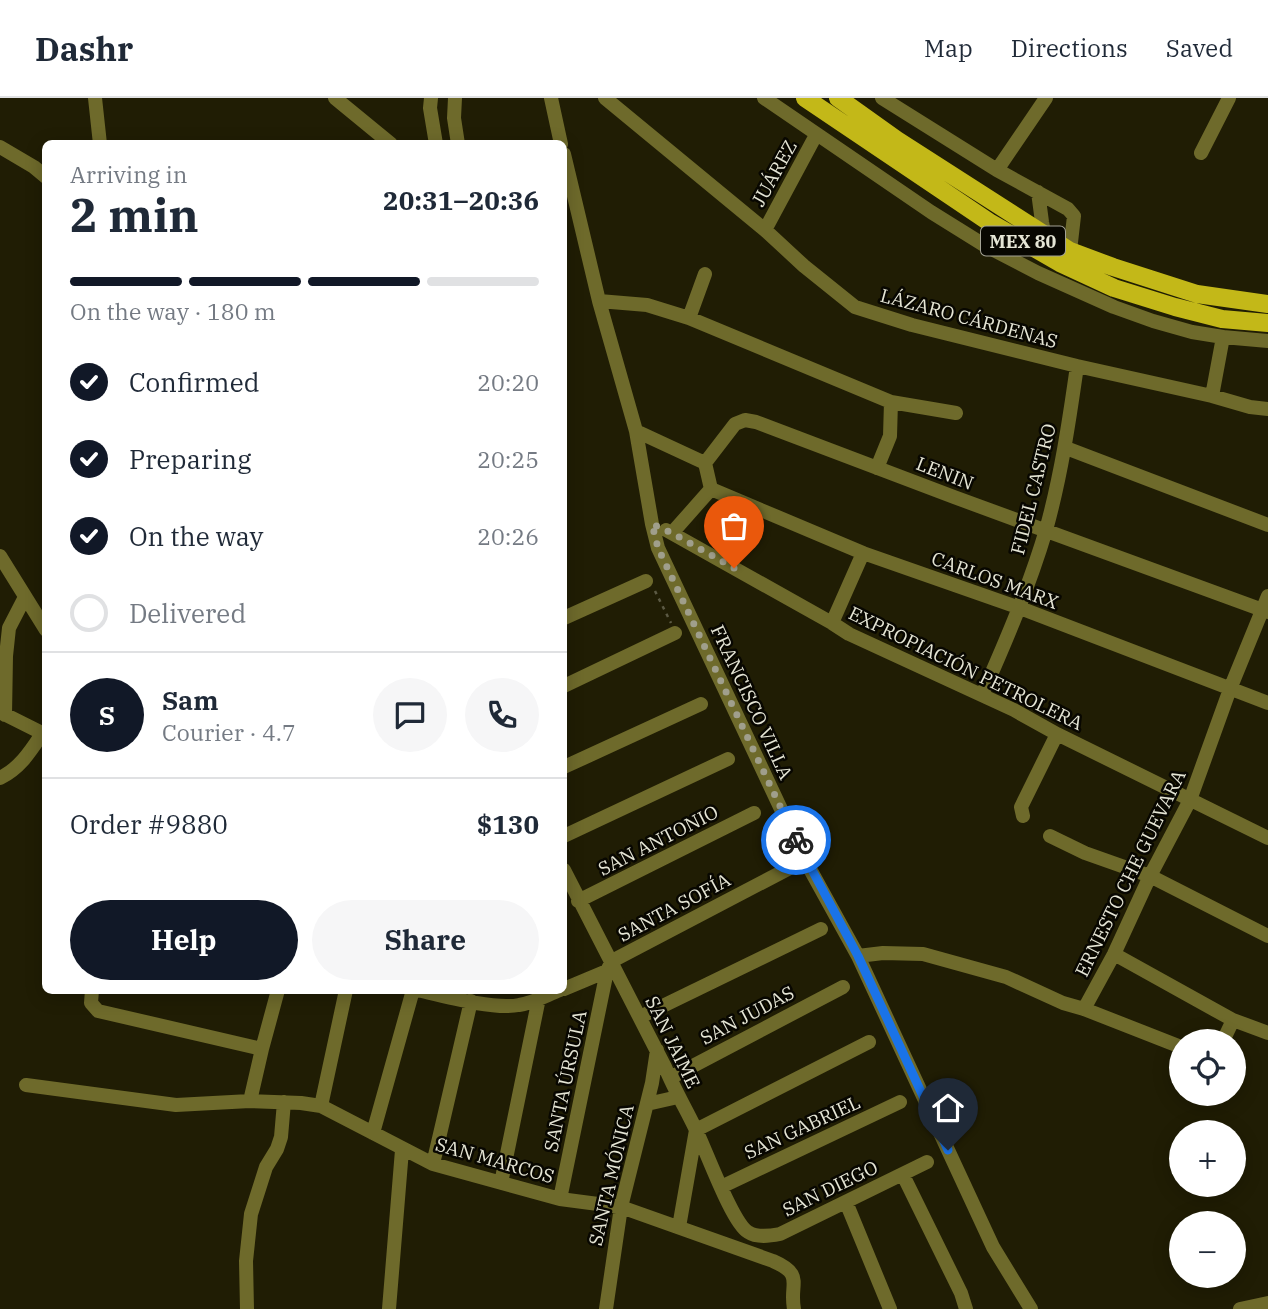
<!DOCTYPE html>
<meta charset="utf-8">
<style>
body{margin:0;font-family:"IBM Plex Serif",serif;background:#f6f6f7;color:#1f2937;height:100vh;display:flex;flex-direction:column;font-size:26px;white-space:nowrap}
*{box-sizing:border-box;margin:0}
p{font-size:23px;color:#747a83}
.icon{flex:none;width:38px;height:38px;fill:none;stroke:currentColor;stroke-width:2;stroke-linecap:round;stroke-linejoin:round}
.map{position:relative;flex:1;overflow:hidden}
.sheet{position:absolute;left:42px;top:42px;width:525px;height:854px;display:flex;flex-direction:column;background:#fff;border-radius:10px;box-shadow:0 4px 18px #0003}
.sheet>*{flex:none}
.buttons{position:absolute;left:1169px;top:931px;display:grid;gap:14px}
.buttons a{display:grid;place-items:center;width:77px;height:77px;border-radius:50%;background:#fff;box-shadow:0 4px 18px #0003;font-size:35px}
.pin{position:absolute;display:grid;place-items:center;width:60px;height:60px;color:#fff;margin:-72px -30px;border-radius:50% 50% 50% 0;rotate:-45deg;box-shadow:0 0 7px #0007}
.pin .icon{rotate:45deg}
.courier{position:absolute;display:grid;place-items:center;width:70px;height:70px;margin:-35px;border:5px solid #1a73e8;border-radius:50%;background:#fff;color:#222;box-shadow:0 2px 9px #0007}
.overview em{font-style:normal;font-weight:700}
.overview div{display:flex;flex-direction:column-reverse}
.overview{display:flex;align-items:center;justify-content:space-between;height:119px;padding:0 28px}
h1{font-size:46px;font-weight:700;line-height:52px}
.bar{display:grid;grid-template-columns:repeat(4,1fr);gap:10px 7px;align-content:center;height:84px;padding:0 28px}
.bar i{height:9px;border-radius:5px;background:#e0e1e3}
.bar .active{background:#111827}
.bar p{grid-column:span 4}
.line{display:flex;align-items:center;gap:18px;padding:0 28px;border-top:2px solid #e0e1e3}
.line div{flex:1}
.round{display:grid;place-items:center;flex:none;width:74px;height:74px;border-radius:37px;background:#f6f6f7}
ol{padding:0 28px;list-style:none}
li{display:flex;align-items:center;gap:21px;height:77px}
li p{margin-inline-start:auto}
li .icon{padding:7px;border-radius:50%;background:#111827;color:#fff;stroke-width:4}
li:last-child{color:#747a83}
li i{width:38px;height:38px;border:4px solid #e0e1e3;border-radius:50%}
.primary-button{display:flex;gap:14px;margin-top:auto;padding:14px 28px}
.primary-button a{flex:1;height:80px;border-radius:42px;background:#111827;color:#fff;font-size:28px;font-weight:700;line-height:80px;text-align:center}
.primary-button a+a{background:#f6f6f7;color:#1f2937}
header{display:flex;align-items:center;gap:42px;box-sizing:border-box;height:98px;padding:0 35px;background:#fff;border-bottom:2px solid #e0e1e3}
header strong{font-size:33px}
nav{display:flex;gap:38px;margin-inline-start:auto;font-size:24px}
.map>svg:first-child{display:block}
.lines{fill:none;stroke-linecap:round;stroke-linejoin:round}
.path{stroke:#5c5a44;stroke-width:2.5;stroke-dasharray:3.5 5;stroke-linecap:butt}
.minor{stroke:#6e6a2b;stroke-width:14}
.primary{stroke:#c3b818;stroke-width:18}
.done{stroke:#a09f8c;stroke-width:7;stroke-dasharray:0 12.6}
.route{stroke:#1a73e8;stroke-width:9}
.labels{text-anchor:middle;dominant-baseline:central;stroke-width:5;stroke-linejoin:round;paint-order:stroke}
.shield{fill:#080701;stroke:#a3a295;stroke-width:2}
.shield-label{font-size:18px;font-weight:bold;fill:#e5e5d5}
.street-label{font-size:19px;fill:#e5e5d5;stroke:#080701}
</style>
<header>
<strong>Dashr</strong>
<nav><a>Map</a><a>Directions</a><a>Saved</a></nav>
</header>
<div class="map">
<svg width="1268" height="1211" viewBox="0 0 1268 1211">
<rect width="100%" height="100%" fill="#201d04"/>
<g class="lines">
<path class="path" d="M655,493l16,32"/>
<path class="minor" d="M95,0l5,46
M335,0l56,46
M431,0l-1,10 6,36
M455,0l-1,20 4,26
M551,0l10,46
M605,0l160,132 39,36 51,41 57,18 165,41 135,30 38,11 18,2
M764,0l167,114 53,33 54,28 76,34 39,14 39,11 31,5 45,4
M882,0l115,72 71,39 6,7 -4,35
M0,49l34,20 12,10
M1201,55l28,-55
M564,56l35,147 37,130 16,93 6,24 147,312 53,96 135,291 38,62
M997,72l49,-72
M1038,94l4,30 3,15
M765,132l51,-95
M599,203l48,4 42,13 202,84 65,11
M689,220l16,-44
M1212,298l11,-59
M636,333l69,32
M1066,350l202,77
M877,370l13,-32 1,-34
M711,391l152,64 157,55 248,95
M666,432l166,93 17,11 165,76 43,24 211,104
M672,435l39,-44 -6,-26 30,-39 10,-4 11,2 198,75 314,115
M0,458l46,74
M564,520l82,-37
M832,525l31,-70
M564,588l111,-53
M982,597c24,-54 47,-108 64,-165 15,-54 23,-108 31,-164
M0,614l46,23
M5,617l1,-59 3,-28 16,-31
M564,669l137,-63
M0,680c20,-10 30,-26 42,-44
M1023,718l-2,-9 36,-73
M564,738l164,-77
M1050,738l35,17 65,23 118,60
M564,772l101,197c9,22 21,42 31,63 10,20 36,93 52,102 9,6 22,4 32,2l147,-72
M578,803l176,-88
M1114,856l119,66 35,13
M858,858l25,-3 40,1 83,23 57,26 21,6 97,38
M564,891l43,-18 5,-10 193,-101
M92,892l-1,13 7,8 164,38
M417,892c26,6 77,20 102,15 14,-2 28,-10 41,-15
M1084,911l30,-55 36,-78 40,-76 40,-111 38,-93
M640,919l181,-88
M1223,943l10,-21
M670,980l173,-91
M26,987l150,20 74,-4 51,2 20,3 112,58 127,35 61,8 152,54c32,14 16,22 21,48
M250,1003l12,-52 16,-59
M647,1006l31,-7
M321,1008l25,-116
M373,1035l40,-143
M433,1066l38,-163
M903,1077l58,118 5,16
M501,1085l38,-185
M721,1089l179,-85
M560,1101l47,-228
M846,1104l44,107
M679,1129l17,-97 173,-88
M247,1211l-1,-48 5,-47 15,-47 11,-18 4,-12 3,-35
M389,1211l13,-159
M606,1211l15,-102 31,-124 5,-33
M1240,1211l28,-6"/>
<path class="primary" d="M805,0l184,124 71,41 54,25 61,19 47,12 46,4
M838,0l59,42 173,111 43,16 84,27 71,10"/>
</g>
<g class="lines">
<path class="done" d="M734,470l-62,-35 -20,-9 6,24 138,292"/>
<path class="route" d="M796,742l62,116 90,194"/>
</g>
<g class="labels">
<rect class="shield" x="981" y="128.5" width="84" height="29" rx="5"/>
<g class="shield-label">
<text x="1023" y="143">MEX 80</text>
</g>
<g class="street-label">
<text transform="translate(774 75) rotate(-61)">JUÁREZ</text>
<text transform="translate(969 220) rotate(15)">LÁZARO CÁRDENAS</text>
<text transform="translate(945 375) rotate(21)">LENIN</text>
<text transform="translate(1033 391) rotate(-76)">FIDEL CASTRO</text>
<text transform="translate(995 482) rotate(20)">CARLOS MARX</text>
<text transform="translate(966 570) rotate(26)">EXPROPIACIÓN PETROLERA</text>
<text transform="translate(752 604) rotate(65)">FRANCISCO VILLA</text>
<text transform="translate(658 742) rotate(-27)">SAN ANTONIO</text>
<text transform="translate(1130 775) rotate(-64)">ERNESTO CHE GUEVARA</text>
<text transform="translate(674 809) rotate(-28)">SANTA SOFÍA</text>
<text transform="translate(747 917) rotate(-28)">SAN JUDAS</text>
<text transform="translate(673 944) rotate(64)">SAN JAIME</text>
<text transform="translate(565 983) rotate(-78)">SANTA ÚRSULA</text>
<text transform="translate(802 1029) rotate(-25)">SAN GABRIEL</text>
<text transform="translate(495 1062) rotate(16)">SAN MARCOS</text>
<text transform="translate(611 1077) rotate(-77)">SANTA MÓNICA</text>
<text transform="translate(830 1090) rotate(-26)">SAN DIEGO</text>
</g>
</g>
</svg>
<div class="buttons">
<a><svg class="icon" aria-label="locate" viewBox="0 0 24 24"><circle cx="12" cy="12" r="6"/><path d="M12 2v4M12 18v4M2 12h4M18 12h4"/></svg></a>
<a>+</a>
<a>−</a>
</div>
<div class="pin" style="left:734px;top:470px;background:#ea580c"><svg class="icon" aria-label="bag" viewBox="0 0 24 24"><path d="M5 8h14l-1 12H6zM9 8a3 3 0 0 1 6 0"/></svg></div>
<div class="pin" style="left:948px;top:1052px;background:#1f2937"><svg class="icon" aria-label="home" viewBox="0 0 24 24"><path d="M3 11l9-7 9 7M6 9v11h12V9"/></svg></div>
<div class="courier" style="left:796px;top:742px"><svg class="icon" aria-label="bike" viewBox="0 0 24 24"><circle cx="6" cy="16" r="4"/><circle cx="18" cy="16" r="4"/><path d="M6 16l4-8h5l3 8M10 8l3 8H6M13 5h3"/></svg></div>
<section class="sheet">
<div class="overview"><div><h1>2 min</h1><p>Arriving in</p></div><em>20:31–20:36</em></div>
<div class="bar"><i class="active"></i><i class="active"></i><i class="active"></i><i></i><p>On the way · 180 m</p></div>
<ol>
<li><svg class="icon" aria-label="check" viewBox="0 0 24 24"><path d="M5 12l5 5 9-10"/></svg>Confirmed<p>20:20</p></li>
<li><svg class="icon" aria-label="check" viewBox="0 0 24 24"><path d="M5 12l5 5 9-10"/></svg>Preparing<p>20:25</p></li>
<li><svg class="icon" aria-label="check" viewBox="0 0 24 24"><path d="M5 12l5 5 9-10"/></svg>On the way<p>20:26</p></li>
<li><i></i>Delivered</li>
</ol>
<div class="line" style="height:126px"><b class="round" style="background:#111827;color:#fff">S</b><div><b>Sam</b><p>Courier · 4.7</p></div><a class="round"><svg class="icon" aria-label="chat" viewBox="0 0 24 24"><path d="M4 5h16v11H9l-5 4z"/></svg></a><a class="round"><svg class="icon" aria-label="phone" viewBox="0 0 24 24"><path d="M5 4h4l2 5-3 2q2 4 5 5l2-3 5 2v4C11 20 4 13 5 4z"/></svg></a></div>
<div class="line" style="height:91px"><div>Order #9880</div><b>$130</b></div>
<div class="primary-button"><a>Help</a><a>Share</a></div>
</section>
</div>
